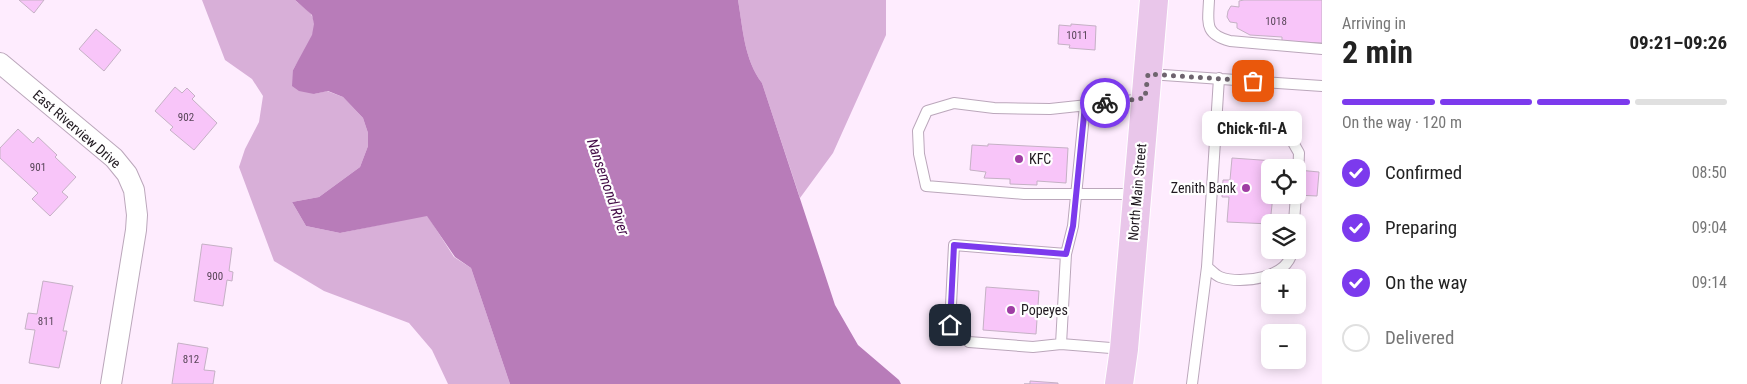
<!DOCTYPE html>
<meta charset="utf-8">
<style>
body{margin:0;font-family:"Roboto Condensed",sans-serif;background:#f2f2f2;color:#222;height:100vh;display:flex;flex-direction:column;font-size:19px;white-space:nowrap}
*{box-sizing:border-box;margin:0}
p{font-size:16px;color:#767676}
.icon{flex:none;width:28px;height:28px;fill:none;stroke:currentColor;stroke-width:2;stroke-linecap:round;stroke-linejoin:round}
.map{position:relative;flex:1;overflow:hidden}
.side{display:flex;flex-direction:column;background:#fff;width:425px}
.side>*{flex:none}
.controls{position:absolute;left:1261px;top:159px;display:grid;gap:10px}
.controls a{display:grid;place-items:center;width:45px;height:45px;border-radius:8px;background:#fff;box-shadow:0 2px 12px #0003;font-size:25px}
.pin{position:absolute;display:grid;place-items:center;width:42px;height:42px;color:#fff;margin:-21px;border-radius:10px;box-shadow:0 2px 8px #0006}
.courier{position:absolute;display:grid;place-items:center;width:50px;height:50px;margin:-25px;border:4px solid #7c3aed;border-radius:50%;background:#fff;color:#222;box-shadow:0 1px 6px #0007}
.bubble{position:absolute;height:35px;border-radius:8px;background:#fff;box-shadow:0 2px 12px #0003;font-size:16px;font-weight:700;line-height:35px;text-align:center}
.headline em{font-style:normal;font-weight:700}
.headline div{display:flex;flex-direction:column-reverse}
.headline{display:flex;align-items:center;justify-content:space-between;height:85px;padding:0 20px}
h1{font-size:32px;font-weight:700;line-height:38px}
.bar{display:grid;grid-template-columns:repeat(4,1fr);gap:8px 5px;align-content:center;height:60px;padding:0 20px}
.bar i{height:6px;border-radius:4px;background:#e0e0e0}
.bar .selected{background:#7c3aed}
.bar p{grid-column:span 4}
ol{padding:0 20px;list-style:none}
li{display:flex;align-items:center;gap:15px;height:55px}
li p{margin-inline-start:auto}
li .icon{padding:5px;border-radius:50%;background:#7c3aed;color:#fff;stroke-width:4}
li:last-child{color:#767676}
li i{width:28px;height:28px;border:2px solid #e0e0e0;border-radius:50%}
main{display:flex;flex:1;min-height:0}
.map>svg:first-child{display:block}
.green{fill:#d8afd8}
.water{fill:#b87cb9}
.building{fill:#f8c5f9;stroke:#c5b1c5}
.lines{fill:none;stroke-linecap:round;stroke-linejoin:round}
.service-casing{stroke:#bba7bb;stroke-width:12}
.minor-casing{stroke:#bba7bb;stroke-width:22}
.primary-casing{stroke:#fff;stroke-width:30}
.service{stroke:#fff;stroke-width:10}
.minor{stroke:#fff;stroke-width:20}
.primary{stroke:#e9c6ea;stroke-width:28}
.done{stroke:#6e646e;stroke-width:5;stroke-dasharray:0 9}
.route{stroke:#7c3aed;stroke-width:6}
.poi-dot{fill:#9f3da4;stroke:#fff;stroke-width:2}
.labels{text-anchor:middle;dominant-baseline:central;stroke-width:4.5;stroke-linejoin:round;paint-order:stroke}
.number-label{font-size:11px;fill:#574557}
.street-label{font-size:14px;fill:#211a21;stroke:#fff}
.poi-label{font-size:14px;fill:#211a21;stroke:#fff;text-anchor:start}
.water-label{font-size:15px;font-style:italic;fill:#430b46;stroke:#fff}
</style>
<main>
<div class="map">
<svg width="1322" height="384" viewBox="0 0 1322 384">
<rect width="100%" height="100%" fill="#feecfe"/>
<path class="green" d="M202,0h93c5,5 14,10 17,16 9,16 -12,41 -19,54l21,24 13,-3 16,6 20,21 5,15v13l-8,21 -41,30 -27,5 14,24 34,7 87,-18 27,42 17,11 39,116h-62l-16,-34 -23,-27 -85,-32 -50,-30 -35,-94 6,-18 14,-27 4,-26 -11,-17 -27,-19z
M738,0h148v35l-53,118 -33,45 -38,-115c-18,-24 -19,-54 -24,-83z"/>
<path class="water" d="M295,0h443c5,29 6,59 24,83l73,222 23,40 41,35 2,4h-391l-39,-116 -16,-11 -28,-41 -87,17 -34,-7 -14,-24 27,-5 41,-30 8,-21v-13l-5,-15 -20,-21 -15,-6 -14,3 -15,-3 -7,-5 1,-16 19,-35 2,-11 -2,-9z"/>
<path class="building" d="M19,0h25l-10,13z
M1244,0h78v43l-40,-2v-4l-32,-2 -13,-7v-5l-7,-1 -3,-5 1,-6 3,-5 8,1v-6z
M1071,24l25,2 -1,24 -26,-2 1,-3 -12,-1 1,-19 12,1z
M96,29l25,21 -17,21 -25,-22z
M175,87l7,6 5,-5 8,8 -3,3 25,24 -23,27 -24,-20 3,-3 -18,-16z
M18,129l15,14 5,-6 19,18 -2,2 21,20 -14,15 6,5 -18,19 -18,-17 6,-6 -38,-35v-10z
M988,144l80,4 -2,35 -29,-2v4l-27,-1v-5l-26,-1 2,-6 -16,-2 2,-25 16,1z
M1232,158l43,3v7h-5v27h3l-3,29 -43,-2 2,-25h-7l1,-17h7z
M1298,170l21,2 -2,24 -21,-1h2z
M202,244l30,4 -3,23 4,1 -1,9 -5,-1 -4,26 -29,-5z
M43,281l30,5 -10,45h4l-8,37 -30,-5 6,-33 -10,-1 3,-16 9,1z
M986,287l53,4 -3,43 -53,-4z
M178,343l30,5 -4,22 11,1 -2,13h-41z
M1030,381l28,2v1h-34h6z"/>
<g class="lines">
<g class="service-casing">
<path id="service" d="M1209,0c-1,23 -5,34 21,41l92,8
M1149,74l173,12
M1219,78l-12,189c4,3 8,8 13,10 21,8 70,1 72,-27
M1085,105l-12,121 -7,28 -5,90 62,5
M1216,131l74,6 9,16 -1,25
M1136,194h-112l-98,-8 -7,-32 -1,-23 9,-20 27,-8 40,5 56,1 94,-10
M1294,222l2,-27
M1061,344l-28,3 -64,-5 -19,-17 4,-80 112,9
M1192,384l15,-117"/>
</g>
<g class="minor-casing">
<path id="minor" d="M0,63l114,95 13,16 7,16 3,25 -1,15 -25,154"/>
</g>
<g class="primary-casing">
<path id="primary" d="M1119,384l5,-35 30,-349"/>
</g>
<use href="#service" class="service"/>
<use href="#minor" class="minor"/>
<use href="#primary" class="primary"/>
</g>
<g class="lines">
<path class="done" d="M1105,103l40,-5 3,-24 105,7"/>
<path class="route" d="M950,325l4,-80 112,9 7,-28 12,-121 20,-2"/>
</g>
<g class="poi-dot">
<circle cx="1019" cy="159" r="5"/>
<circle cx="1246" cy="188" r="5"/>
<circle cx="1011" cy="310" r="5"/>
</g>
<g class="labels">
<g class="number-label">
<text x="1276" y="21">1018</text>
<text x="1077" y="35">1011</text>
<text x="186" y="117">902</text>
<text x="38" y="167">901</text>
<text x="215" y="276">900</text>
<text x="46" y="321">811</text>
<text x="191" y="359">812</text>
</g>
<g class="street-label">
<text transform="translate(77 129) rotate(41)">East Riverview Drive</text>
<text transform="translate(1137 192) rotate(-85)">North Main Street</text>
</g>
<g class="poi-label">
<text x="1029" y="159">KFC</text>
<text x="1236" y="188" text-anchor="end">Zenith Bank</text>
<text x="1021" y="310">Popeyes</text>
</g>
<g class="water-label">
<text transform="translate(608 187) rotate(71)">Nansemond River</text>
</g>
</g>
</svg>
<div class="controls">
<a><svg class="icon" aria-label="locate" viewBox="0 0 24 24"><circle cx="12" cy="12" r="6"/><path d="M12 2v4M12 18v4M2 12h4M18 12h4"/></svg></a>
<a><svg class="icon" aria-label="layers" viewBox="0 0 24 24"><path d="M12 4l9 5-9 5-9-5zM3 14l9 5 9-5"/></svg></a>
<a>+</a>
<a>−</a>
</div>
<div class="pin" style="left:1253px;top:81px;background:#ea580c"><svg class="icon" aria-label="bag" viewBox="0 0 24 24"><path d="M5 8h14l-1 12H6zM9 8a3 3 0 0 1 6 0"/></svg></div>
<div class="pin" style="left:950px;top:325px;background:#1f2937"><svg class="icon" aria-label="home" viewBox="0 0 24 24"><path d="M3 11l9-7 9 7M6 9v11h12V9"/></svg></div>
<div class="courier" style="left:1105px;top:103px"><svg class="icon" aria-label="bike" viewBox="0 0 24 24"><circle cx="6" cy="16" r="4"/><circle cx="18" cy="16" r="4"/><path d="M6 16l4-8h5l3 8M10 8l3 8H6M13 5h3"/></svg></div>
<div class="bubble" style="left:1202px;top:111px;width:100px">Chick-fil-A</div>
</div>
<section class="side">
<div class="headline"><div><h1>2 min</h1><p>Arriving in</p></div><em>09:21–09:26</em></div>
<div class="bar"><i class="selected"></i><i class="selected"></i><i class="selected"></i><i></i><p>On the way · 120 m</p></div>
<ol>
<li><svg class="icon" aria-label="check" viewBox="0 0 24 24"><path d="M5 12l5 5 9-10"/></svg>Confirmed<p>08:50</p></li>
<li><svg class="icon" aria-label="check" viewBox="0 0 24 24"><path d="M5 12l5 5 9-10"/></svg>Preparing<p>09:04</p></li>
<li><svg class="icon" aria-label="check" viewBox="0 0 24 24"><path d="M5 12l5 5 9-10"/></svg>On the way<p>09:14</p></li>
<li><i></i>Delivered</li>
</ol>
</section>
</main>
